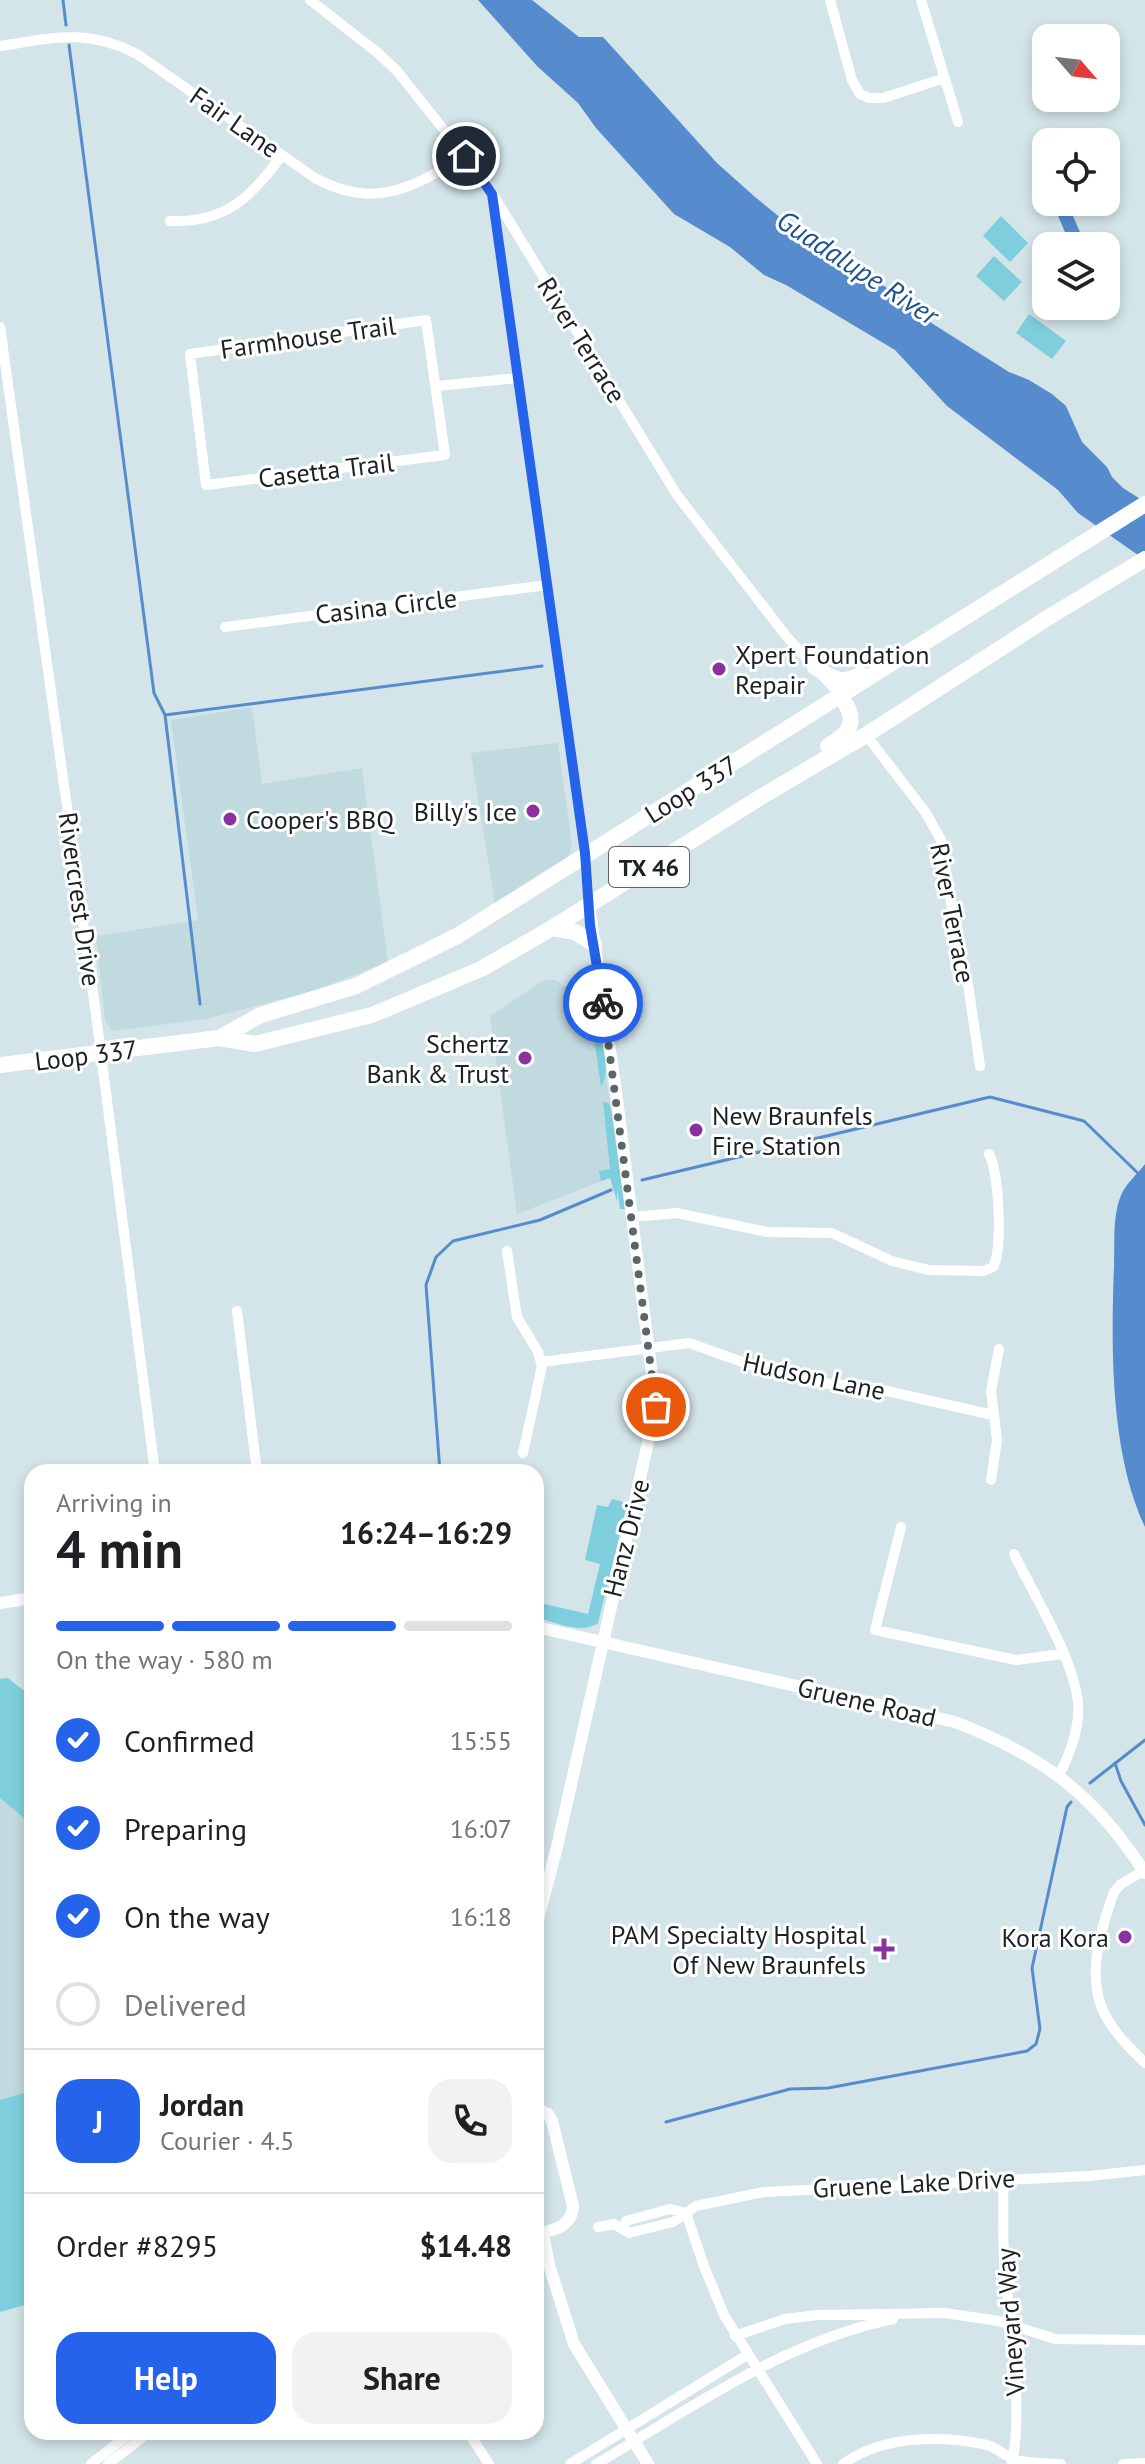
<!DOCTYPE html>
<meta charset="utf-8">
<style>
body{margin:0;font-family:"PT Sans",sans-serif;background:#f2f2f2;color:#202124;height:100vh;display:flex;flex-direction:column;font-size:30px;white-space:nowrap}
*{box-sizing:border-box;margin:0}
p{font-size:26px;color:#757577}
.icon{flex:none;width:44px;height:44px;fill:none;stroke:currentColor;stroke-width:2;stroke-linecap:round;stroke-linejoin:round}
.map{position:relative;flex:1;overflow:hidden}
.sheet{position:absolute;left:24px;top:1464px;width:520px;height:976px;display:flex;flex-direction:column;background:#fff;border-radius:24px;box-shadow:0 4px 12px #0003}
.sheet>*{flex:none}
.needle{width:52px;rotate:118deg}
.buttons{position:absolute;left:1032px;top:24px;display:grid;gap:16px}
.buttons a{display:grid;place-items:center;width:88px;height:88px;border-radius:16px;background:#fff;box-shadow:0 4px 12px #0003;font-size:40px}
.pin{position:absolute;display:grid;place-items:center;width:68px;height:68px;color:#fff;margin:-34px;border:4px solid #fff;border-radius:50%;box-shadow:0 2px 8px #0007}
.courier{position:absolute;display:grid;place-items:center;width:80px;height:80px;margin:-40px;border:6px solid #2563eb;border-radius:50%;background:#fff;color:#222;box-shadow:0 2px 10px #0007}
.head em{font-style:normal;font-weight:700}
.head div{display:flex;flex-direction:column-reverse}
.head{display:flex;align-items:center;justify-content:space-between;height:136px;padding:0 32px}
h1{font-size:52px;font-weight:700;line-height:60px}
.bar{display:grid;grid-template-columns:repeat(4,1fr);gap:12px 8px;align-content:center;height:96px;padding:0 32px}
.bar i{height:10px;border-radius:6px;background:#e0e0e0}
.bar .on{background:#2563eb}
.bar p{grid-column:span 4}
.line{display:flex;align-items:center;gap:20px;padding:0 32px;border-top:2px solid #e0e0e0}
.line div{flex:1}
.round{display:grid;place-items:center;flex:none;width:84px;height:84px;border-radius:24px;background:#f2f2f2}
ol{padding:0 32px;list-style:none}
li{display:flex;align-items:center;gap:24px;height:88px}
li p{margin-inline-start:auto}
li .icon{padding:8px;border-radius:50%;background:#2563eb;color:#fff;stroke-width:4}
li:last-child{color:#757577}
li i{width:44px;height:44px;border:4px solid #e0e0e0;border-radius:50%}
.primary-button{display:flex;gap:16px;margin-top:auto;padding:16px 32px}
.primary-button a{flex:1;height:92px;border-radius:24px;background:#2563eb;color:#fff;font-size:32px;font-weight:700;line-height:92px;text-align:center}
.primary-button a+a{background:#f2f2f2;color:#202124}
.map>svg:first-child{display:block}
.built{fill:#c0dae0}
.green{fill:#7fcedd}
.water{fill:#568cce}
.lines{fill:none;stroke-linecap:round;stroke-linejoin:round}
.stream{stroke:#568cce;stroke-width:3}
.minor{stroke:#fff;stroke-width:10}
.tertiary{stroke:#fff;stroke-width:12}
.primary{stroke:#fff;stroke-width:16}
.done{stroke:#5b6668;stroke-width:8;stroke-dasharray:0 14.4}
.route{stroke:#2563eb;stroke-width:10}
.poi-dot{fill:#89319e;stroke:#fff;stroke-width:3}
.labels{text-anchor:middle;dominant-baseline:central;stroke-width:6;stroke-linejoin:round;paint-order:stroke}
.shield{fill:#fff;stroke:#5f6465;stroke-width:2}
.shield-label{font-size:24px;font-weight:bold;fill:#1b2223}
.street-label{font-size:26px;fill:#1b2223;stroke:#fff}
.poi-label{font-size:26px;fill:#1b2223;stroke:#fff;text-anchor:end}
.water-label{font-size:28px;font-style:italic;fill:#1b518f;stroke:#fff}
</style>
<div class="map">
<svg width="1145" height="2464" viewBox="0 0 1145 2464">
<rect width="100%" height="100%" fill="#d3e5e9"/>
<path class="built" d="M252,707l10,77 100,-16 26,194 -75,29 -107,28 -94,12 -7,-10 -9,-85 102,-16 -27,-200z
M558,743l14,102 -3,11 -74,48 -24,-151z
M544,980h12l17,12 10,19 9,-2 3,-11 25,176 -103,40 -27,-198z
M0,1798l32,27v272l-32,9z"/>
<path class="green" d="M1001,216l27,27 -18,19 -27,-26z
M994,256l28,26 -18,19 -28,-25z
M1029,314l37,27 -14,18 -36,-26z
M592,1025c12,9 19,50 9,61z
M603,1101l6,3 2,5 14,100h-5l-3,-20v12l-7,-23 -9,3 -2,-10 11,-2z
M612,1499l11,3 3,7 -28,114c-16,12 -44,-1 -62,-6v-15l52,12 12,-50 -15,-4 12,-55 11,2z
M8,1678l24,19v128l-32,-27v-119z
M32,2091v212l-32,9v-212z"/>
<path class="water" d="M478,0h54l47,37h24l114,126 38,34 22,18 125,83 31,26 76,48 20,8 23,14 14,12 16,36 25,25 5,10 11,11 22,14v58l-67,-47 -20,-23 -111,-84 -52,-56 -109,-65 -22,-10 -34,-28 -56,-33 -78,-86 -18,-25 -41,-37z
M1052,202h15l19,44h-15z
M1145,1164v363c-35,-74 -34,-180 -31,-261 1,-24 -2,-51 8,-73 5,-10 16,-20 23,-29z"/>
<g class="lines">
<path class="stream" d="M63,0l3,25
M69,45l85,648 11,22 377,-49
M165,715l35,289
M642,1180l348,-83 94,24 61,59
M440,1472l-14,-187 10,-28 17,-16 87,-21 71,-30
M1115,1763l6,18 24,44
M1090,1783l55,-43
M30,1809h2
M666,2122l124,-33 38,-1 199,-37 9,-7 4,-15 -8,-61 35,-161 4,-5"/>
<path class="minor" d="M310,0l68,53 19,18 87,109 193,315 110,142 53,58
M830,0l22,80 8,14 9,4h14l62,-20
M921,0l37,122
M0,46c54,-8 86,-18 137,8l178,124c61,33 97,9 151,-22
M493,200l92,653 4,52
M170,221c55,2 81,-23 112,-66
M426,320l19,135 -239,30 -16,-131z
M0,327l94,673 61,472
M437,386l81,-8
M225,627l322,-42
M866,735l60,78 15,27 19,119 8,25 12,82
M633,1217l44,-4 90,19 65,1 60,28 37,9 55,1 9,-4c10,-16 6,-97 -4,-113
M507,1251l10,66 21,35 4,14 -19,87
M237,1311l20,161
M541,1362l148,-19 76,27 64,14 36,2 128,29
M991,1480l6,-40 -6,-49 8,-42
M901,1527l-26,103 141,30 46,-6
M1014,1554c20,41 60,105 64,149 2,26 -8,51 -19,72
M1145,1870l-24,14 -7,8c-14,39 -30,90 -6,128 10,17 24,30 37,43
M1003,2179c1,31 -1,62 2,93 6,59 18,135 7,192
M686,2213l19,56 19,46 93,149
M598,2227l16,-3 15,9 44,-11 23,-16 68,-14 324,-16 57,-6
M622,2229l4,-8 44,-12 16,4
M735,2336l50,-17 33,-4 126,-2 55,8 56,18 90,1
M468,2432l21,32
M91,2464l41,-32
M108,2464l35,-27
M570,2464l177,-109
M596,2464c96,-56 186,-122 297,-145
M843,2464c39,-28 95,-29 140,-20 12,2 18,9 28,14 13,6 36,5 50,6
M1123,2464l22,-1"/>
<path class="tertiary" d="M0,1603l32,-5
M536,1627l419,95c88,34 139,72 190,151
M536,1927l21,-80 99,-440 -40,-316 -27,-186
M536,2108l12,6 4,7 21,85c-1,20 -18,24 -35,28
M543,2234l6,31 25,79 74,120"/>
<path class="primary" d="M815,667c16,11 28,19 46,7
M828,746c25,-15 30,-26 12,-51
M552,928l23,4 19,12
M219,1038l36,6 117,-29 109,-46 71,-41 212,-133 102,-60 183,-118 96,-58
M0,1065l219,-27 42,-23 95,-29 101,-50 688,-432"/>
</g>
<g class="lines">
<path class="done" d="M603,1003l53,404"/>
<path class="route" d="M466,156l26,38 93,659 5,72 13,78"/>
</g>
<g class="poi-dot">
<circle cx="719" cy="669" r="8"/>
<circle cx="533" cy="811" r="8"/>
<circle cx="230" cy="819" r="8"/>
<circle cx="525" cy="1058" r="8"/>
<circle cx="696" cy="1130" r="8"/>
<circle cx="1125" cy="1937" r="8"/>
<path d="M880 1937h8v8h8v8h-8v8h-8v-8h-8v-8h8z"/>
</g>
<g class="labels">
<rect class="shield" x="609" y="847" width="80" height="40" rx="6"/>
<g class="shield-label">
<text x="649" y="867">TX 46</text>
</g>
<g class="street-label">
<text transform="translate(235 122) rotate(35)">Fair Lane</text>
<text transform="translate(308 337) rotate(-8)">Farmhouse Trail</text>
<text transform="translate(582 340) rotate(58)">River Terrace</text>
<text transform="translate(326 470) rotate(-7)">Casetta Trail</text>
<text transform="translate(386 606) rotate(-7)">Casina Circle</text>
<text transform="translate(691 789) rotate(-32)">Loop 337</text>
<text transform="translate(80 899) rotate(82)">Rivercrest Drive</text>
<text transform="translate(953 913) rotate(79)">River Terrace</text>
<text transform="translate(86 1055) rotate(-7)">Loop 337</text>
<text transform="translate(814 1376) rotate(12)">Hudson Lane</text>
<text transform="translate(626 1538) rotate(-76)">Hanz Drive</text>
<text transform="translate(867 1702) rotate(13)">Gruene Road</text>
<text transform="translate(914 2183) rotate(-3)">Gruene Lake Drive</text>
<text transform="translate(1010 2322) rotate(-94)">Vineyard Way</text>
</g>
<g class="poi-label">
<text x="735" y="654" text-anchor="start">Xpert Foundation<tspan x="735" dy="30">Repair</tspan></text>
<text x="517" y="811">Billy's Ice</text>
<text x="246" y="819" text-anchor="start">Cooper's BBQ</text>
<text x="509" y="1043">Schertz<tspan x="509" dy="30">Bank &amp; Trust</tspan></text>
<text x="712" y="1115" text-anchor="start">New Braunfels<tspan x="712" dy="30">Fire Station</tspan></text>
<text x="866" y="1934">PAM Specialty Hospital<tspan x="866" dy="30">Of New Braunfels</tspan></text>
<text x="1109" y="1937">Kora Kora</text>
</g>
<g class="water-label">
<text transform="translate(858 267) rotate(33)">Guadalupe River</text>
</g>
</g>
</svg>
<div class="buttons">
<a><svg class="needle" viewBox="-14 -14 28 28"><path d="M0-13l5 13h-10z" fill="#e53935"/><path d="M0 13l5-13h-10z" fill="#757577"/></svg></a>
<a><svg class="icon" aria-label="locate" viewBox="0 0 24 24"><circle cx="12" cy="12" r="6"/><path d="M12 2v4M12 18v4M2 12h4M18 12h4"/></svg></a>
<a><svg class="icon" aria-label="layers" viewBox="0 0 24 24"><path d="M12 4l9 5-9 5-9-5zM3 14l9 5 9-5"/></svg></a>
</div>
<div class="pin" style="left:656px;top:1407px;background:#ea580c"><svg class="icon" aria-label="bag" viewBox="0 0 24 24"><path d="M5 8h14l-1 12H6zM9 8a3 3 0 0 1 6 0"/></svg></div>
<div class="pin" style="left:466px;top:156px;background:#1f2937"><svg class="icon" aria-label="home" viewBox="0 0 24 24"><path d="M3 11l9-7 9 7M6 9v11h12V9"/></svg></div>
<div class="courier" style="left:603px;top:1003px"><svg class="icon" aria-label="bike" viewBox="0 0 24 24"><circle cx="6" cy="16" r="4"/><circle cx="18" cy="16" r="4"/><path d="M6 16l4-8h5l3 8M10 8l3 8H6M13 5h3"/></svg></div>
<section class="sheet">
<div class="head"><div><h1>4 min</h1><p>Arriving in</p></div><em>16:24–16:29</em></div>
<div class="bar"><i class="on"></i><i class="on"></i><i class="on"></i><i></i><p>On the way · 580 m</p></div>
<ol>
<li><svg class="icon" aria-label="check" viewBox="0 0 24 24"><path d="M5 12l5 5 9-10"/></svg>Confirmed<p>15:55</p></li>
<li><svg class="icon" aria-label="check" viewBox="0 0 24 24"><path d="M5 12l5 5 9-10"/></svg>Preparing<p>16:07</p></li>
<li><svg class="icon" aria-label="check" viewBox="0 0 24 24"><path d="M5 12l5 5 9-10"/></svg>On the way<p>16:18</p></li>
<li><i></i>Delivered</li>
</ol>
<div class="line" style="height:144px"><b class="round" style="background:#2563eb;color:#fff">J</b><div><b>Jordan</b><p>Courier · 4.5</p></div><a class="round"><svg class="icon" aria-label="phone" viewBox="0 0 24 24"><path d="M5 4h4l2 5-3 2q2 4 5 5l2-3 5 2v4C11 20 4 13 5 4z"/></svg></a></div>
<div class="line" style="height:104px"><div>Order #8295</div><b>$14.48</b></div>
<div class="primary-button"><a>Help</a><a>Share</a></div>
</section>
</div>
